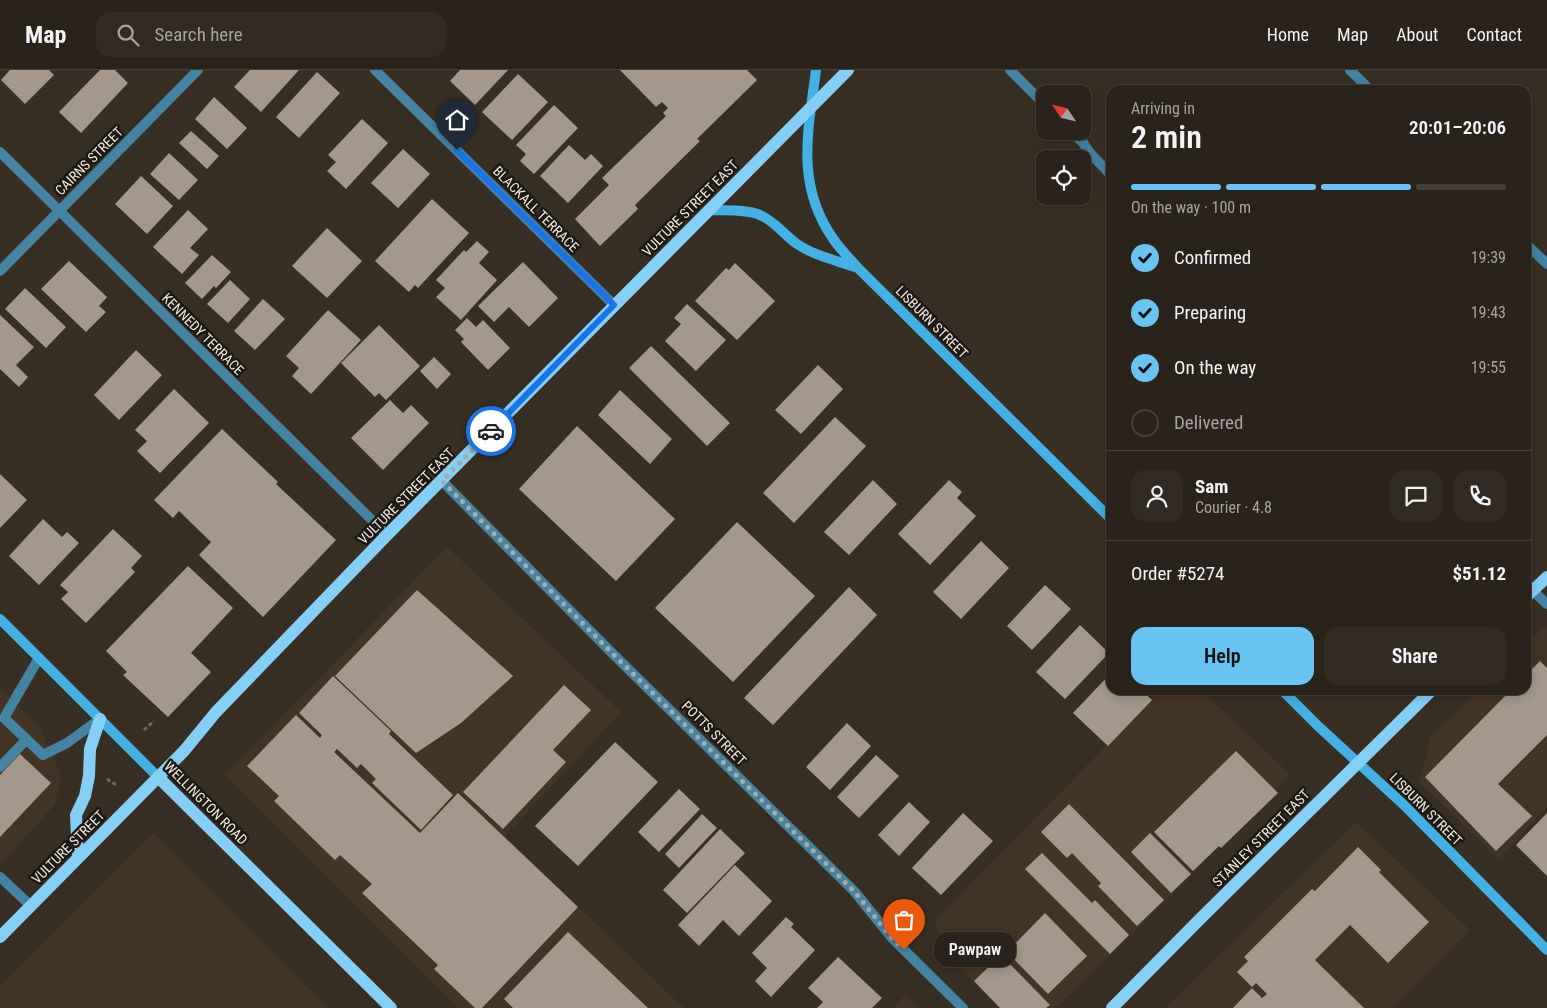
<!DOCTYPE html>
<meta charset="utf-8">
<style>
body{margin:0;font-family:"Roboto Condensed",sans-serif;background:#322b24;color:#f1f3f6;height:100vh;display:flex;flex-direction:column;font-size:19px;white-space:nowrap}
*{box-sizing:border-box;margin:0}
p{font-size:16px;color:#a5a4a3}
.icon{flex:none;width:28px;height:28px;fill:none;stroke:currentColor;stroke-width:2;stroke-linecap:round;stroke-linejoin:round}
.map{position:relative;flex:1;overflow:hidden}
.sheet{position:absolute;left:1106px;top:15px;width:425px;height:610px;display:flex;flex-direction:column;background:#2a231b;border-radius:15px;box-shadow:0 2px 12px #0003,0 0 0 1px #46403a}
.sheet>*{flex:none}
.needle{width:32px;rotate:305deg}
.buttons{position:absolute;left:1036px;top:15px;display:grid;gap:10px}
.buttons a{display:grid;place-items:center;width:55px;height:55px;border-radius:10px;background:#2a231b;box-shadow:0 2px 12px #0003,0 0 0 1px #46403a;font-size:25px}
.pin{position:absolute;display:grid;place-items:center;width:42px;height:42px;color:#fff;margin:-51px -21px;border-radius:50% 50% 50% 0;rotate:-45deg;box-shadow:0 0 5px #0007}
.pin .icon{rotate:45deg}
.courier{position:absolute;display:grid;place-items:center;width:50px;height:50px;margin:-25px;border:4px solid #1a73e8;border-radius:50%;background:#fff;color:#222;box-shadow:0 1px 6px #0007}
.bubble{position:absolute;height:35px;border-radius:15px;background:#2a231b;box-shadow:0 2px 12px #0003,0 0 0 1px #46403a;font-size:16px;font-weight:600;line-height:35px;text-align:center}
.head em{font-style:normal;font-weight:600}
.head div{display:flex;flex-direction:column-reverse}
.head{display:flex;align-items:center;justify-content:space-between;height:85px;padding:0 25px}
h1{font-size:32px;font-weight:600;line-height:38px}
.bar{display:grid;grid-template-columns:repeat(4,1fr);gap:8px 5px;align-content:center;height:60px;padding:0 25px}
.bar i{height:6px;border-radius:4px;background:#46403a}
.bar .current{background:#69c4f1}
.bar p{grid-column:span 4}
.line{display:flex;align-items:center;gap:12px;padding:0 25px;border-top:1px solid #46403a}
.line div{flex:1}
.round{display:grid;place-items:center;flex:none;width:52px;height:52px;border-radius:15px;background:#322b24}
ol{padding:0 25px;list-style:none}
li{display:flex;align-items:center;gap:15px;height:55px}
li p{margin-inline-start:auto}
li .icon{padding:5px;border-radius:50%;background:#69c4f1;color:#111;stroke-width:4}
li:last-child{color:#a5a4a3}
li i{width:28px;height:28px;border:2px solid #46403a;border-radius:50%}
.cta{display:flex;gap:10px;margin-top:auto;padding:10px 25px}
.cta a{flex:1;height:58px;border-radius:15px;background:#69c4f1;color:#111;font-size:20px;font-weight:600;line-height:58px;text-align:center}
.cta a+a{background:#322b24;color:#f1f3f6}
header{display:flex;align-items:center;gap:30px;box-sizing:border-box;height:70px;padding:0 25px;background:#2a231b;border-bottom:1px solid #46403a}
header strong{font-size:24px}
nav{display:flex;gap:28px;margin-inline-start:auto;font-size:18px}
.search{width:350px;height:45px;background:#322b24;display:flex;align-items:center;gap:12px;box-sizing:border-box;padding:0 18px;border-radius:15px;color:#a5a4a3;font-size:19px}
.map>svg:first-child{display:block}
.built{fill:#433525}
.building{fill:#a4988c}
.lines{fill:none;stroke-linecap:round;stroke-linejoin:round}
.path{stroke:#716960;stroke-width:3;stroke-dasharray:4 2.5;stroke-linecap:butt}
.lane{stroke:#4483a2;stroke-width:10}
.street{stroke:#4483a2;stroke-width:10}
.secondary{stroke:#43b1e3;stroke-width:10}
.primary{stroke:#85cff6;stroke-width:12}
.done{stroke:#afa8a0;stroke-width:5;stroke-dasharray:0 9}
.route{stroke:#1a73e8;stroke-width:6}
.labels{text-anchor:middle;dominant-baseline:central;stroke-width:5;stroke-linejoin:round;paint-order:stroke}
.street-label{font-size:14px;fill:#efe9e2;stroke:#1c1813}
</style>
<header>
<strong>Map</strong>
<div class="search"><svg class="icon" aria-label="search" viewBox="0 0 24 24"><circle cx="10" cy="10" r="6"/><path d="M15 15l6 6"/></svg>Search here</div>
<nav><a>Home</a><a>Map</a><a>About</a><a>Contact</a></nav>
</header>
<div class="map">
<svg width="1547" height="938" viewBox="0 0 1547 938">
<rect width="100%" height="100%" fill="#382f24"/>
<path class="built" d="M447,477l174,165 -116,124 179,172h-226l-233,-233z
M1544,556l3,3v178l-48,52 -80,-77 5,-16 6,-28 49,-48h47v-47z
M0,618l40,40 21,48 -6,28 -55,62z
M1161,620h40l89,84 -122,125 -112,109h-58l-59,-62 -3,-27z
M1345,620h27l-5,5 -13,-1z
M1356,752l114,108 -77,78h-228z
M154,763l174,175h-328v-21z
M906,924l13,14h-26z"/>
<path class="building" d="M10,0h39l5,5 -29,29 -24,-24z
M100,0h15l13,13 -47,50 -22,-21z
M250,0h49l-38,42 -27,-25z
M460,0h48l-33,35 -25,-24z
M620,0h127l10,10 -60,59 3,2 -65,64 3,4 -38,37 -25,-27 34,-34 -7,-7 64,-62 -3,-3 5,-5 -6,-6 -6,5z
M317,2l23,21 -41,45 -23,-21z
M518,4l30,28 -36,38 -30,-28z
M214,27l33,31 -20,21 -32,-30z
M554,35l24,23 -44,46 -14,-13 6,-7 -10,-9z
M362,49l26,24 -42,46 -19,-18 9,-9 -8,-7z
M191,61l28,25 -12,13 -28,-26z
M569,75l16,15 6,-6 12,12 -35,37 -28,-27z
M403,79l27,25 -32,34 -27,-25z
M169,83l29,27 -19,20 -29,-26z
M141,106l32,30 -26,28 -32,-30z
M432,129l37,34 -51,55 -3,-3 -6,7 -34,-31z
M188,140l20,19 -18,19 9,7 -17,19 -29,-27z
M327,158l35,33 -35,37 -35,-32z
M477,171l12,11 -10,11 18,17 -36,40 -25,-23 9,-9 -9,-8 28,-30 2,2z
M212,185l19,17 -15,16 -2,-2 -12,13 -17,-16z
M69,191l38,36 -8,9 7,6 -20,20 -45,-43z
M523,192l35,36 -29,29 -20,-20 -15,15 -16,-16z
M735,193l40,38 -38,39 -42,-39 31,-33 3,2z
M230,210l20,19 -22,24 -21,-19z
M25,218l41,39 -20,21 -41,-39z
M263,229l22,20 -30,31 -21,-19z
M687,234l39,36 -30,31 -31,-30 16,-17 -7,-6z
M328,240l33,30 -50,54 -19,-18 7,-8 -13,-12z
M0,245l34,32 -18,18 12,12 -9,10 -19,-18z
M467,248l9,9 7,-7 27,28 -22,22 -27,-28 3,-3 -9,-9z
M379,255l41,41 -34,34 -7,-7 -4,4 -34,-34z
M651,276l79,77 -23,23 -78,-78z
M136,280l26,25 -43,45 -25,-25z
M434,287l17,17 -14,15 -17,-18z
M818,295l25,24 -42,45 -26,-24z
M174,319l35,34 -49,50 -23,-22 10,-10 -12,-11z
M620,320l52,49 -22,25 -52,-49z
M390,330l13,13 8,-8 18,18 -46,47 -32,-32z
M835,347l31,29 -72,77 -31,-30z
M577,356l98,93 -59,62 -97,-92z
M222,359l56,53 -2,2 60,56 -73,77 -64,-62 12,-13 -32,-31 -6,7 -19,-18z
M0,404l27,26 -27,28z
M873,410l24,24 -48,51 -25,-23z
M949,410l13,12 -5,6 19,18 -46,49 -32,-31z
M43,449l19,18 5,-5 12,11 -40,42 -30,-29z
M737,452l78,74 -82,86 -78,-74z
M113,459l29,27 -11,12 4,4 -49,51 -25,-24 7,-7 -8,-7z
M981,471l28,27 -48,51 -28,-27z
M188,496l45,42 -42,45 20,19 -43,45 -45,-42 4,-3 -21,-21z
M1045,515l26,24 -39,41 -25,-24z
M849,517l28,28 -104,110 -29,-27z
M417,520l96,86 -52,47 -45,30 -81,-77z
M1080,555l29,28 -44,46 -29,-27z
M1540,591l7,7v67l-49,49 34,32 -36,35 -71,-74 86,-87h15v-15z
M1111,603v17h30l11,10 -44,46 -35,-33z
M333,606l58,55 -2,3 64,61 -32,35 -49,-47 4,-4 -15,-15 -4,4 -20,-19 -3,3 86,81 38,-40 120,114 -96,101h-7l-41,-39 4,-4 -76,-72 10,-9 -32,-29 -5,5 -61,-59 5,-5 -32,-30 49,-51 24,23 2,-3 -23,-22z
M564,615l27,25 -38,40 13,12 -63,67 -40,-37z
M847,653l24,23 -41,44 -24,-23z
M615,672l43,40 -80,84 -43,-40z
M1236,681l42,42 -57,55 -2,-2 -26,25 -39,-39z
M20,684l31,29 -51,54v-62z
M876,685l23,21 -40,42 -22,-21z
M679,719l21,20 -41,43 -21,-20z
M909,732l21,20 -31,34 -21,-21z
M1069,734l95,96 -27,26 -39,-40 3,-3 -29,-30 -5,5 -26,-26z
M963,743l30,28 -52,54 -29,-27z
M1547,743v63l-31,-31z
M702,744l15,14 -38,40 -14,-14z
M720,759l25,24 -58,60 -24,-23z
M1150,763l41,41 -20,19 -40,-41z
M1358,777l23,23 -2,2 50,50 -41,41 -38,-38 -35,35 49,48h-131l19,-20 10,10 5,-4 -11,-11 -4,4 -15,-15 11,-11 -4,-4 68,-68 3,2z
M1042,783l50,50 3,-3 34,35 -19,19 -85,-85z
M735,795l37,36 -33,35 -16,-16 -24,26 -21,-21z
M1045,843l42,43 -39,38 -41,-42z
M786,847l8,7 -3,3 24,23 -44,47 -16,-16 12,-13 -15,-15z
M568,862l80,76h-135l-9,-9z
M1001,885l49,50 -4,3h-46l-26,-27z
M838,887l44,41 -10,10h-55l6,-6 -15,-14z"/>
<g class="lines">
<path class="path" d="M144,660l10,-9
M107,709l9,6"/>
<path class="lane" d="M1533,521l14,13
M39,588l-35,60 39,37 24,-12 33,-24
M0,697l26,-27
M0,807l31,29"/>
<path class="street" d="M375,0l239,235
M1010,0l35,35
M1350,0l20,20
M1071,61l13,13 5,8 22,23
M0,82l387,383
M1526,174l21,20
M0,201l198,-201
M442,411l170,172 242,238 38,47 71,70"/>
<path class="secondary" d="M816,0c-8,62 -21,115 18,170 7,10 16,19 25,29l252,250
M710,140c16,1 35,-1 50,5 15,6 24,20 37,29 18,12 41,17 61,24
M0,549l158,158
M1282,620l36,36 86,79 143,145"/>
<path class="primary" d="M1526,527l21,-20
M158,707l233,231
M78,788l-2,-43 9,-19 4,-20 1,-27 10,-30
M0,867l184,-186 32,-39 171,-177 461,-465
M1112,938l88,-89 232,-229"/>
</g>
<g class="lines">
<path class="done" d="M491,361l-49,50 170,172 242,238 38,47 12,12"/>
<path class="route" d="M457,80l157,155 -123,126"/>
</g>
<g class="labels">
<g class="street-label">
<text transform="translate(89 91) rotate(-45)">CAIRNS STREET</text>
<text transform="translate(690 138) rotate(-45)">VULTURE STREET EAST</text>
<text transform="translate(536 139) rotate(45)">BLACKALL TERRACE</text>
<text transform="translate(932 252) rotate(45)">LISBURN STREET</text>
<text transform="translate(203 264) rotate(45)">KENNEDY TERRACE</text>
<text transform="translate(406 426) rotate(-45)">VULTURE STREET EAST</text>
<text transform="translate(714 663) rotate(45)">POTTS STREET</text>
<text transform="translate(206 733) rotate(45)">WELLINGTON ROAD</text>
<text transform="translate(1426 739) rotate(45)">LISBURN STREET</text>
<text transform="translate(1261 768) rotate(-45)">STANLEY STREET EAST</text>
<text transform="translate(68 777) rotate(-45)">VULTURE STREET</text>
</g>
</g>
</svg>
<div class="buttons">
<a><svg class="needle" viewBox="-14 -14 28 28"><path d="M0-13l5 13h-10z" fill="#e53935"/><path d="M0 13l5-13h-10z" fill="#a5a4a3"/></svg></a>
<a><svg class="icon" aria-label="locate" viewBox="0 0 24 24"><circle cx="12" cy="12" r="6"/><path d="M12 2v4M12 18v4M2 12h4M18 12h4"/></svg></a>
</div>
<div class="pin" style="left:904px;top:880px;background:#ea580c"><svg class="icon" aria-label="bag" viewBox="0 0 24 24"><path d="M5 8h14l-1 12H6zM9 8a3 3 0 0 1 6 0"/></svg></div>
<div class="pin" style="left:457px;top:80px;background:#1f2937"><svg class="icon" aria-label="home" viewBox="0 0 24 24"><path d="M3 11l9-7 9 7M6 9v11h12V9"/></svg></div>
<div class="courier" style="left:491px;top:361px"><svg class="icon" aria-label="car" viewBox="0 0 24 24"><path d="M5 17H2v-5l4-1 3-4h7l3 4 3 1v5h-3M9 17h6M6 11h13"/><circle cx="7" cy="17" r="2"/><circle cx="17" cy="17" r="2"/></svg></div>
<div class="bubble" style="left:934px;top:862px;width:82px">Pawpaw</div>
<section class="sheet">
<div class="head"><div><h1>2 min</h1><p>Arriving in</p></div><em>20:01–20:06</em></div>
<div class="bar"><i class="current"></i><i class="current"></i><i class="current"></i><i></i><p>On the way · 100 m</p></div>
<ol>
<li><svg class="icon" aria-label="check" viewBox="0 0 24 24"><path d="M5 12l5 5 9-10"/></svg>Confirmed<p>19:39</p></li>
<li><svg class="icon" aria-label="check" viewBox="0 0 24 24"><path d="M5 12l5 5 9-10"/></svg>Preparing<p>19:43</p></li>
<li><svg class="icon" aria-label="check" viewBox="0 0 24 24"><path d="M5 12l5 5 9-10"/></svg>On the way<p>19:55</p></li>
<li><i></i>Delivered</li>
</ol>
<div class="line" style="height:90px"><a class="round"><svg class="icon" aria-label="person" viewBox="0 0 24 24"><circle cx="12" cy="8" r="4"/><path d="M4 21q1-7 8-7t8 7"/></svg></a><div><b>Sam</b><p>Courier · 4.8</p></div><a class="round"><svg class="icon" aria-label="chat" viewBox="0 0 24 24"><path d="M4 5h16v11H9l-5 4z"/></svg></a><a class="round"><svg class="icon" aria-label="phone" viewBox="0 0 24 24"><path d="M5 4h4l2 5-3 2q2 4 5 5l2-3 5 2v4C11 20 4 13 5 4z"/></svg></a></div>
<div class="line" style="height:65px"><div>Order #5274</div><b>$51.12</b></div>
<div class="cta"><a>Help</a><a>Share</a></div>
</section>
</div>
